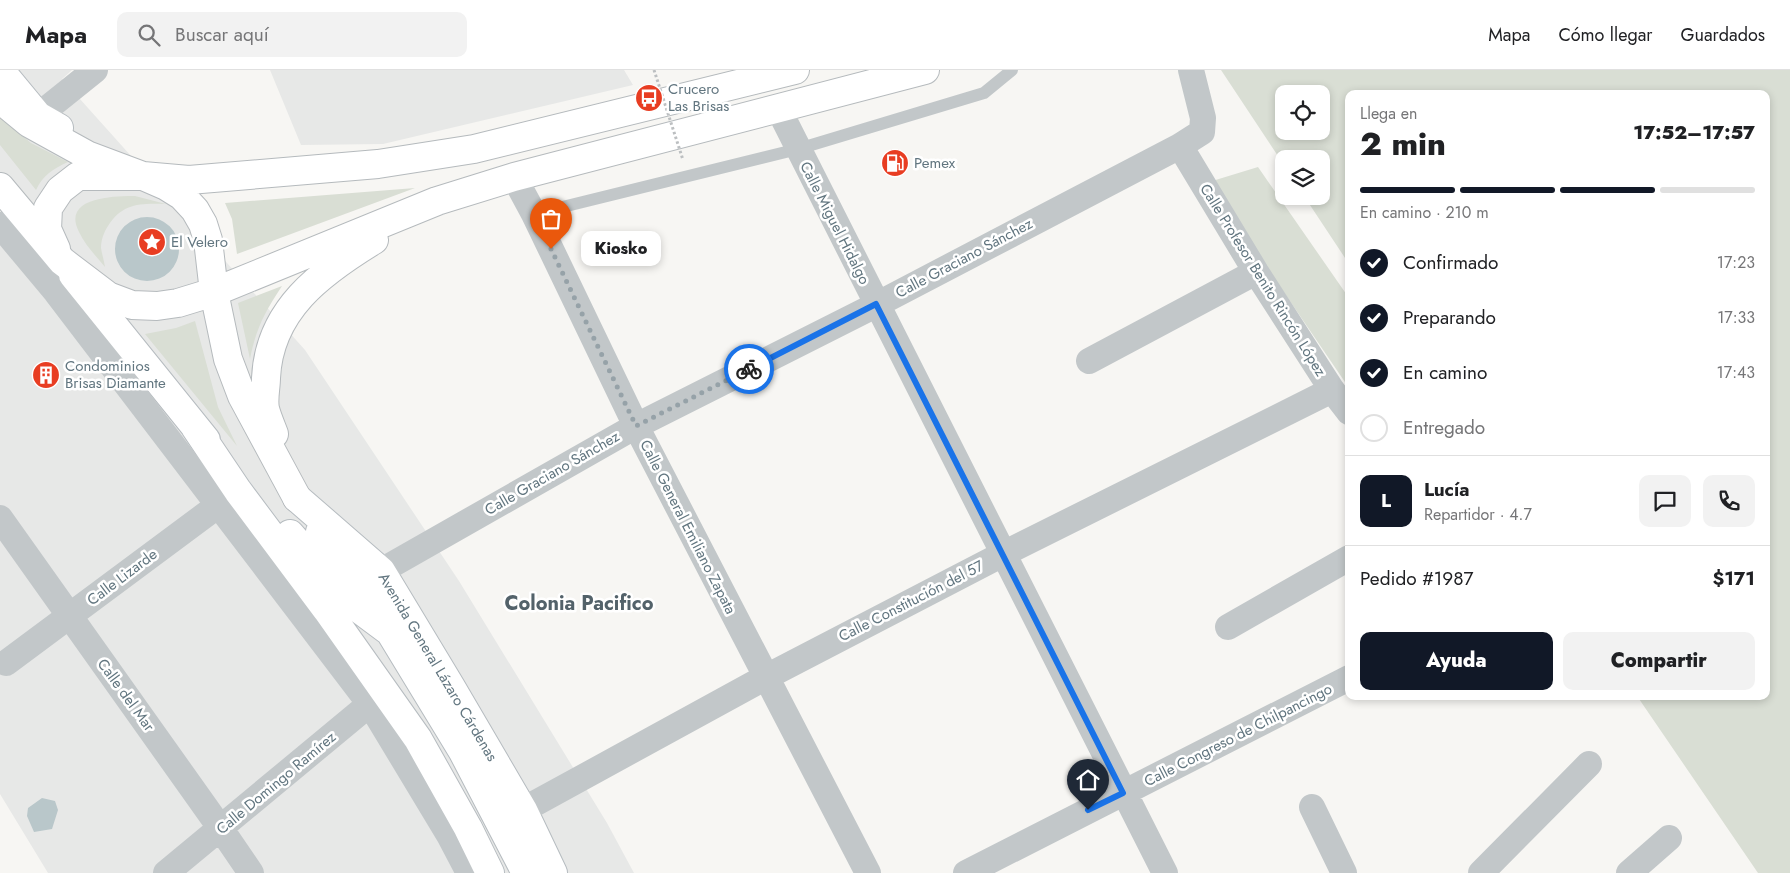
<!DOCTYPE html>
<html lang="es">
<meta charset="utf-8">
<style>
body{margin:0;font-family:Jost,sans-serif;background:#f2f2f2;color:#202124;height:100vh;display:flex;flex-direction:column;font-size:19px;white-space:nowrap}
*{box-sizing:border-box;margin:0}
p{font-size:16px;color:#757577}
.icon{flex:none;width:28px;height:28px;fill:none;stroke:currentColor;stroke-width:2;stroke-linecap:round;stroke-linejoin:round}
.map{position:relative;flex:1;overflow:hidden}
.panel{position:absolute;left:1345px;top:20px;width:425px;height:610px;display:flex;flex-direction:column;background:#fff;border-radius:10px;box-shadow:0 2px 8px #0003}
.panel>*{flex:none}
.controls{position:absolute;left:1275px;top:15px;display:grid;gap:10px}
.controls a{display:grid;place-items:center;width:55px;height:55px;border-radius:10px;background:#fff;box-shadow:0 2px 8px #0003;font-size:25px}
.pin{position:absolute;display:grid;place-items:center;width:42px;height:42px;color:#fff;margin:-51px -21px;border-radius:50% 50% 50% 0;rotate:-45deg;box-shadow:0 0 5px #0007}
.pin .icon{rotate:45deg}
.courier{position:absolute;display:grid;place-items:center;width:50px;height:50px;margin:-25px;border:4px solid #1a73e8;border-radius:50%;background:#fff;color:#222;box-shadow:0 1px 6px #0007}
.bubble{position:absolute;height:35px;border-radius:10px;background:#fff;box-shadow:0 2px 8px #0003;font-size:16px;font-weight:800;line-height:35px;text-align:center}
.summary em{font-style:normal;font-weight:800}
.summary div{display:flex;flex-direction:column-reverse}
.summary{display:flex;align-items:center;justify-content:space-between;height:85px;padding:0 15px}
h1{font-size:32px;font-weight:800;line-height:38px}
.bar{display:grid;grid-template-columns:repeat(4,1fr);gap:8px 5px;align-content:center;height:60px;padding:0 15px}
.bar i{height:6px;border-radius:4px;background:#e0e0e0}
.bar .selected{background:#111827}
.bar p{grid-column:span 4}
.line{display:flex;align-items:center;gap:12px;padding:0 15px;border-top:1px solid #e0e0e0}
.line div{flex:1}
.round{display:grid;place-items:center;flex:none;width:52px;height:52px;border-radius:10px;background:#f2f2f2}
ol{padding:0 15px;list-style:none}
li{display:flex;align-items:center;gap:15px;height:55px}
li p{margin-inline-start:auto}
li .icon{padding:5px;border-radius:50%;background:#111827;color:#fff;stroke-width:4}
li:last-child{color:#757577}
li i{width:28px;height:28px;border:2px solid #e0e0e0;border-radius:50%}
.primary-button{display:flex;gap:10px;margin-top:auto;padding:10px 15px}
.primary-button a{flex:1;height:58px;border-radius:10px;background:#111827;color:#fff;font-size:20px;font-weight:800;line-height:58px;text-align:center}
.primary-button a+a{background:#f2f2f2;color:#202124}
header{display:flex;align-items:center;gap:30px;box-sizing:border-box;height:70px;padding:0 25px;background:#fff;border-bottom:1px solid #e0e0e0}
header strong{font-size:24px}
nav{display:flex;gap:28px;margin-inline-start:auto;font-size:18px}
.search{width:350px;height:45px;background:#f2f2f2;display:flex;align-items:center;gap:12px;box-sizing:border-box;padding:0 18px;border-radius:10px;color:#757577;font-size:19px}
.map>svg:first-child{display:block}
.built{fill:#e7e8e7}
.green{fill:#d9ded4;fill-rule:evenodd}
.water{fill:#b9c7ca}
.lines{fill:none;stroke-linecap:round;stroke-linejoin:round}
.secondary-casing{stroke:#b6bcc0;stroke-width:30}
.primary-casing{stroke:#b5babd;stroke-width:30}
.lane{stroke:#c2c7c9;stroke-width:12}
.street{stroke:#c2c7c9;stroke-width:26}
.secondary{stroke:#fff;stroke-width:28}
.primary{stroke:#fff;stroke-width:28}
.path-bridge{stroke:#bcbfc1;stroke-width:3;stroke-dasharray:2.5 2.5;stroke-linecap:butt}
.done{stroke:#96a2a8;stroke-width:5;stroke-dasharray:0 9}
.route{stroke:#1a73e8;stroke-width:6}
.labels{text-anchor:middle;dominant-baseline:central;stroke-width:5;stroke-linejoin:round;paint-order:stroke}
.poi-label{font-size:15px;fill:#61757f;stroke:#fff;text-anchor:start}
.street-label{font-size:15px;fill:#61757f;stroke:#fff}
.district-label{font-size:20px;font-weight:bold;fill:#53626a;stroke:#fff}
</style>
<header>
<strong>Mapa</strong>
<div class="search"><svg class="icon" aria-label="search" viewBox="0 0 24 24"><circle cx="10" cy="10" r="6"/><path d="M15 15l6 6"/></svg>Buscar aquí</div>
<nav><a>Mapa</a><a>Cómo llegar</a><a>Guardados</a></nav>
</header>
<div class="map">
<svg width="1790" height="803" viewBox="0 0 1790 803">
<rect width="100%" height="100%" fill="#f7f6f3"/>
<path class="built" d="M0,0h72l-10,9 243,271 154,231 148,242 27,50h-586l-48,-79z
M270,0h354l9,15 -250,59 -82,1z"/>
<path class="green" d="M1221,0h569v803h-32l-121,-177h129v-602h-417v170l-45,-68h17v-37h-37v6zM1284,24h37v37h-37z
M0,47l31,26 37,19c-15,7 -25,13 -32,28l-36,-45z
M1258,97l91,131v90l-140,-206z
M415,118l-178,66 -5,-35 -7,-16z
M135,126l31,8c-25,-1 -44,-1 -58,22 -4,6 -7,14 -7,22 1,6 3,13 4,19 -9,-11 -20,-22 -26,-35 -18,-35 35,-36 56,-36z
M282,216c-17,26 -26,42 -32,73l-12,-56z
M195,251l23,86 19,39 -92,-112 31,-6z"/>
<path class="water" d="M115 179a32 32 0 1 1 64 0a32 32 0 1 1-64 0Z
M42,728l13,3 3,9 -6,19 -18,3 -7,-16 1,-8z"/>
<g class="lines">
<g class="secondary-casing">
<path id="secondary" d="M0,0l38,46 21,12
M73,205l133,165
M195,357l43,64 89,119 91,129 50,89 22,45
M297,428l84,73 70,116 72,123 30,63
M320,462l70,100 73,120 63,121
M290,464l61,69 39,29"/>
</g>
<g class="primary-casing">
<path id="primary" d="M0,29l29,24 58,32 56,21 46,4 189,-16 96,-15 321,-79
M0,117l62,74 46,35 24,9 25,1 21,-3 36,-11 223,-91 77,-24 411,-107
M56,179l-9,-20 1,-21 12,-18 18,-14h65l23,10 16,10 13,14 8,14 5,16 6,52 14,67 14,37 55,102
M274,364c-3,-8 -7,-17 -9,-25 -2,-10 1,-22 1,-31 3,-68 54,-105 108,-138"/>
</g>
<path class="lane" d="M534,144l264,-65 186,-56 28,-23"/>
<path class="street" d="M778,38l387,765
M29,53l66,-53
M1180,76l76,126 76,118 17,22
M514,107l20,37 102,212 232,447
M0,155l56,67 314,412 79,131 20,38
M1089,291l167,-89
M0,448l221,311 30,44
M381,501l255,-145 240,-121 304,-159 22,-14 1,-14 -12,-48
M1228,557l121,-69
M6,593l226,-168
M1312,737l32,66
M523,740l243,-133 237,-123 329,-164
M166,803l217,-180
M966,803l383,-195
M1481,803l108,-109
M1629,803l40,-35"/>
<use href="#secondary" class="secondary"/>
<use href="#primary" class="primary"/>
<path class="path-bridge" d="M654,0l29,90"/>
</g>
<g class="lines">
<path class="done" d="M551,179l85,177 113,-57"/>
<path class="route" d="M749,299l127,-65 247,489 -35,17"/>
</g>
<defs>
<g id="bus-disc" transform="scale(1.4375)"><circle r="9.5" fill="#e83d22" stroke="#fff"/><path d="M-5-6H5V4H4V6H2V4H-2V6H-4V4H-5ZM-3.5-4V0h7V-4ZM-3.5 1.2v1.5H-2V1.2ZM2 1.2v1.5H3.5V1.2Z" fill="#fff"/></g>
<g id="fuel-disc" transform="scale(1.4375)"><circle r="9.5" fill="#e83d22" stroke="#fff"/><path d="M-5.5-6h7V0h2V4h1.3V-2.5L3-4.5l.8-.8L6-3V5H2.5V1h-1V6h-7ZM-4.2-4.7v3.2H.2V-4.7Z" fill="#fff"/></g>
<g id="sight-disc" transform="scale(1.4375)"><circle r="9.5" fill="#e83d22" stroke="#fff"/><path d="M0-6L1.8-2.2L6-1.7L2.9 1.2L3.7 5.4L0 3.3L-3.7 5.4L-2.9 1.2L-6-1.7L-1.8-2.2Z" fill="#fff"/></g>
<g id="building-disc" transform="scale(1.4375)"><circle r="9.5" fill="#e83d22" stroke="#fff"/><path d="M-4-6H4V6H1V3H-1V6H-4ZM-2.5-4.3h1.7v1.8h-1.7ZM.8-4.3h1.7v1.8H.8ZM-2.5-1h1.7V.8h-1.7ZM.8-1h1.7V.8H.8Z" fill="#fff"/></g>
</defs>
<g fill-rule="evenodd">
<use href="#bus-disc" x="649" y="28"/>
<use href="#fuel-disc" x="895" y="93"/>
<use href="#sight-disc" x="152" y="172"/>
<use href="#building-disc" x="46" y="305"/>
</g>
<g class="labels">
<g class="poi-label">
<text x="668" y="19">Crucero<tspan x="668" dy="17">Las Brisas</tspan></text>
<text x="914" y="93">Pemex</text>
<text x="171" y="172">El Velero</text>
<text x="65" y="296">Condominios<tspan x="65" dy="17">Brisas Diamante</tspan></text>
</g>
<g class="street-label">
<text transform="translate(835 153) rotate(63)">Calle Miguel Hidalgo</text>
<text transform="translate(964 188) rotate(-28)">Calle Graciano Sánchez</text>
<text transform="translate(1263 210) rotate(58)">Calle Profesor Benito Rincón López</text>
<text transform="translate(552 403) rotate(-30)">Calle Graciano Sánchez</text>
<text transform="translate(688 457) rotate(63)">Calle General Emiliano Zapata</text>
<text transform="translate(122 507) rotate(-37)">Calle Lizarde</text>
<text transform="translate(911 531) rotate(-27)">Calle Constitución del 57</text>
<text transform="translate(438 597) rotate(59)">Avenida General Lázaro Cárdenas</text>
<text transform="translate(126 625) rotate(54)">Calle del Mar</text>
<text transform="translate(1238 665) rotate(-27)">Calle Congreso de Chilpancingo</text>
<text transform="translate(276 713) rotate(-40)">Calle Domingo Ramírez</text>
</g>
<g class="district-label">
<text x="579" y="533">Colonia Pacifico</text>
</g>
</g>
</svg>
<div class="controls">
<a><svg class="icon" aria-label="locate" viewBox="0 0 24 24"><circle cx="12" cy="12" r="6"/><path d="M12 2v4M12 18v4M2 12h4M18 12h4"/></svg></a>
<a><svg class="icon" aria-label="layers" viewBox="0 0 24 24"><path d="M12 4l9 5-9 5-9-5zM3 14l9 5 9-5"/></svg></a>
</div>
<div class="pin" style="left:551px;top:179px;background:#ea580c"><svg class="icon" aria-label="bag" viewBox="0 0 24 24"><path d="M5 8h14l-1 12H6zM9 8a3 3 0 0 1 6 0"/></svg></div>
<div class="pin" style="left:1088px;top:740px;background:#1f2937"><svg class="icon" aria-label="home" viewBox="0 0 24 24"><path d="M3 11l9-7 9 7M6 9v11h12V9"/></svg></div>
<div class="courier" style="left:749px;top:299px"><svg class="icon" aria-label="bike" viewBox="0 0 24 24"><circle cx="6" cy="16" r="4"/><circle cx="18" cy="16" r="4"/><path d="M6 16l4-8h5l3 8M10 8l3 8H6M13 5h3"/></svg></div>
<div class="bubble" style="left:581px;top:161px;width:80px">Kiosko</div>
<section class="panel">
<div class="summary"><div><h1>2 min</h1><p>Llega en</p></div><em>17:52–17:57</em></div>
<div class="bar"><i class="selected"></i><i class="selected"></i><i class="selected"></i><i></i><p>En camino · 210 m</p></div>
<ol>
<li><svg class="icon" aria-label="check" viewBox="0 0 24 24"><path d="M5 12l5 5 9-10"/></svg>Confirmado<p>17:23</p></li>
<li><svg class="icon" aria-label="check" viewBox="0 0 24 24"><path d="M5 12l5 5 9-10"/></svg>Preparando<p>17:33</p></li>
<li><svg class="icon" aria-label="check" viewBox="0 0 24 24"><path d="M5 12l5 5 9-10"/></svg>En camino<p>17:43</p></li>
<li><i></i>Entregado</li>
</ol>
<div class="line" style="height:90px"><b class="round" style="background:#111827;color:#fff">L</b><div><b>Lucía</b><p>Repartidor · 4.7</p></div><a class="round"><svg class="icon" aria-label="chat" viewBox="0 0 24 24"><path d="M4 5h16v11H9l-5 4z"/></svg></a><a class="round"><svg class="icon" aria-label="phone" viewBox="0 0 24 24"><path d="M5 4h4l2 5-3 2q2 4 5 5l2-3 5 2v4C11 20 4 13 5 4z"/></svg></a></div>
<div class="line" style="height:65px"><div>Pedido #1987</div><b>$171</b></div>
<div class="primary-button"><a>Ayuda</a><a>Compartir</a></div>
</section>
</div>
